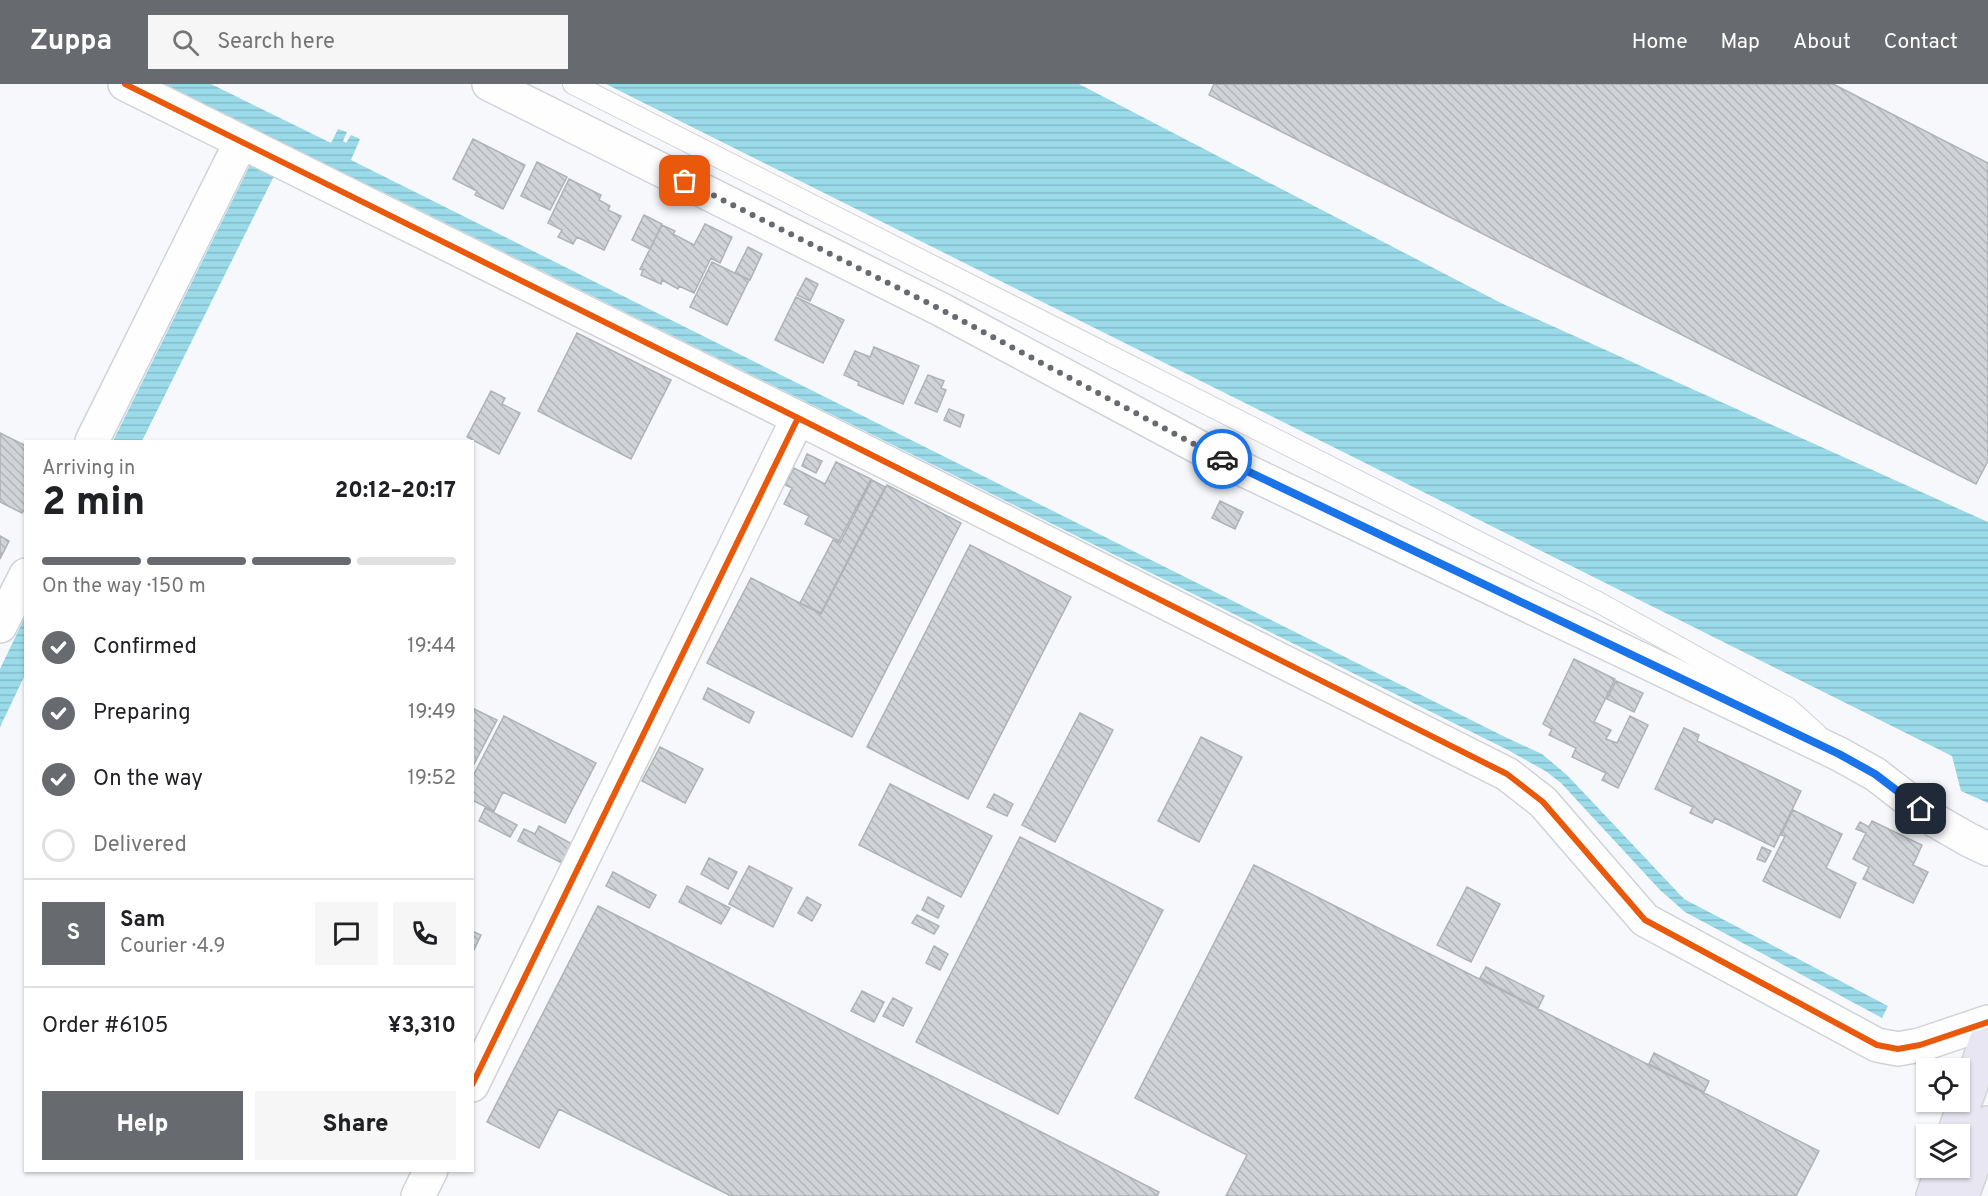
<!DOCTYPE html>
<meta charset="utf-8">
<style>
body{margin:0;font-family:Overpass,sans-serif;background:#f6f6f6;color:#202124;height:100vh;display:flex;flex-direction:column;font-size:22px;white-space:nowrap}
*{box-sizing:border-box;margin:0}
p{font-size:20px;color:#757577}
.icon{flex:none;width:33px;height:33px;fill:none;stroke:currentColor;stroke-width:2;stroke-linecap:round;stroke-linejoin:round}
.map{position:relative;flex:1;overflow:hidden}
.panel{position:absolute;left:24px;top:356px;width:450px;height:732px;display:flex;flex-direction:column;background:#fff;border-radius:0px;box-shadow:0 2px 4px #0004}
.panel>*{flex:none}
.fabs{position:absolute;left:1916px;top:974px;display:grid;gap:12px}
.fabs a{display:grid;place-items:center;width:54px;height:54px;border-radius:0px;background:#fff;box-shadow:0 2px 4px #0004;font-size:30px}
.pin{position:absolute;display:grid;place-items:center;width:51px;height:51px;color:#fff;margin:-26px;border-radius:12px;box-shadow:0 3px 9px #0006}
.courier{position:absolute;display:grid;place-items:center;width:60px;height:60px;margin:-30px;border:4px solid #1a73e8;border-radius:50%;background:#fff;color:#222;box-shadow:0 2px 8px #0007}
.head em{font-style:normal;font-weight:800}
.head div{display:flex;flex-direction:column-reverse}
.head{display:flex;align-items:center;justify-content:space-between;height:102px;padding:0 18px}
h1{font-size:39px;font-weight:800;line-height:45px}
.bar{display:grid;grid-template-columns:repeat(4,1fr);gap:9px 6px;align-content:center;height:72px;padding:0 18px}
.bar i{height:8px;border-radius:4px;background:#e0e0e0}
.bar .active{background:#676a6f}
.bar p{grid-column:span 4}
.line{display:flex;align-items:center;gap:15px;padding:0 18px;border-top:2px solid #e0e0e0}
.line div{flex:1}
.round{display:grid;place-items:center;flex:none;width:63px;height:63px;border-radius:0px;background:#f6f6f6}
ol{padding:0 18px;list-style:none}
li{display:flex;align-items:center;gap:18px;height:66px}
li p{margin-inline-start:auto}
li .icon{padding:6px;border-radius:50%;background:#676a6f;color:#fff;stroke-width:4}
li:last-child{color:#757577}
li i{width:33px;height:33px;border:3px solid #e0e0e0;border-radius:50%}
.button{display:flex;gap:12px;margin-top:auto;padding:12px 18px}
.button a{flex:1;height:69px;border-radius:0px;background:#676a6f;color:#fff;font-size:24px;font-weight:800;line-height:69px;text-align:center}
.button a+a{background:#f6f6f6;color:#202124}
header{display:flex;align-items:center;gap:36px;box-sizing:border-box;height:84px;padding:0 30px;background:#676a6f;color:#fff}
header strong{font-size:28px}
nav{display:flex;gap:33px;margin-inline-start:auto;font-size:21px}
.search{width:420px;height:54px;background:#f6f6f6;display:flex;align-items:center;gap:15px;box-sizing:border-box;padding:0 21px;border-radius:0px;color:#757577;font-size:22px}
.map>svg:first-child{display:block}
.water{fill:url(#water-rules)}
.building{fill:url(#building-back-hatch);stroke:#afb3b6;stroke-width:1.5}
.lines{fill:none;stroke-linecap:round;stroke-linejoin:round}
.lane-casing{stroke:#d0d3d7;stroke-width:22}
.street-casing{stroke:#d0d3d7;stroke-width:36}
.highway-casing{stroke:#d2d4d6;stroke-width:36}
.lane{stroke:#fefefe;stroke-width:20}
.street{stroke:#fefefe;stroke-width:33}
.highway{stroke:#e8e6f2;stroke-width:33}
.cycleway-casing{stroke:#fff;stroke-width:10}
.cycleway{stroke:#e8590c;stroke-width:6}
.done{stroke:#676a6f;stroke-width:6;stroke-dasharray:0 10.8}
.route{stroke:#1a73e8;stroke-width:8}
</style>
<header>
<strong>Zuppa</strong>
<div class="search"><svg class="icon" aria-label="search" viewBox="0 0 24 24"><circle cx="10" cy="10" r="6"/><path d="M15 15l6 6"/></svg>Search here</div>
<nav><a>Home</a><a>Map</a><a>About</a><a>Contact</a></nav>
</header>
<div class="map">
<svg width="1988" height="1112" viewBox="0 0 1988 1112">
<defs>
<pattern id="water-rules" width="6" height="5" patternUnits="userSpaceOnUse" patternTransform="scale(1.5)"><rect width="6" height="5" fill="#9bdbe9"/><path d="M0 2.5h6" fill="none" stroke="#85bcc8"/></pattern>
<pattern id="building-back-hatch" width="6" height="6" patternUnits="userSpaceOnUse" patternTransform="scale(1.5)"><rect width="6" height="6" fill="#d0d4d8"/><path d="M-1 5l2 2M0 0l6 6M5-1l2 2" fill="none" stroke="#b2b6b9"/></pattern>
</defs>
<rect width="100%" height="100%" fill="#f6f8fb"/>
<path class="water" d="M164,0h47l120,59 7,-14 9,3 -4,9 3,2 5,-8 9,4 -9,21 1154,577 37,17 25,21 117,124 204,107 -6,12 -197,-106 -25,-22 -99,-107 -14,-11 -39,-22 -1131,-561 -3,4 -83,-41 -18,26 -131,263h-29l136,-274 8,-37z
M606,0h473l422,219 487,219v281l-27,-12 -9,-35z
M25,533v58l-25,52v-58z"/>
<path class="building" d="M1214,0h619l155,79v298l-12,23 -767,-389z
M473,55l52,26 -22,44 -28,-14 2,-4 -24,-12z
M537,78l30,15 -17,33 -29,-14z
M569,95l32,16 -2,5 11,6 -2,4 13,6 -17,34 -27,-13 -4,7 -15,-7 4,-7 -14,-7z
M644,131l18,9 -12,25 -18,-9z
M705,140l27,13 -12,26 -9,-5 -17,35 -15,-7 -1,3 -16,-9 -1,4 -20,-9 2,-5 -3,-1 22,-44 13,6 -2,3 21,11z
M748,163l14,7 -12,26 -15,-7z
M712,178l37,18 -22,45 -37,-18z
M806,194l12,6 -8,17 -13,-6z
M796,213l48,23 -21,43 -48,-23z
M577,249l94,47 -40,79 -93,-48z
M874,263l45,19 -16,38 -45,-19 1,-3 -15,-7 11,-24 15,6z
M928,291l16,6 -3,7 5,2 -9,22 -22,-9z
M491,307l14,7 -3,6 18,9 -21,41 -32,-17z
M949,325l15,6 -4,12 -16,-7z
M0,349l26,13v61l-4,6 -22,-11z
M807,370l15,7 -6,12 -14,-7z
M836,378l35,17 -32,62 -34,-17 4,-8 -25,-12 8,-16 -7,-3 9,-17 31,16z
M872,396l13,7 -64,126 -21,-10 33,-63 7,3z
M887,401l74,38 -109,214 -145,-74 44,-85 70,36z
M1220,417l23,11 -8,17 -23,-11z
M0,452l9,5 -9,18z
M970,461l101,52 -103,202 -101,-52z
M1574,575l41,20 -21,43 17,8 -5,9 11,4 13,-27 18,9 -30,63 -16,-8 4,-7 -34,-16 4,-9 -27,-13 3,-6 -9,-5z
M1616,597l27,12 -9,19 -27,-13z
M708,604l46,24 -5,11 -46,-24z
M472,624l25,12 -25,48z
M1080,629l33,17 -58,112 -33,-17z
M504,632l92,47 -31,60 -62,-31 -9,19 -22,-11v-22z
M1684,644l15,7 -2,6 104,50 -27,56 -59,-29 -3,5 -22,-10 3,-6 -38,-18z
M1201,653l41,20 -43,85 -41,-21z
M660,663l43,22 -18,34 -43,-22z
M890,700l102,52 -31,61 -102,-52z
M994,710l19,10 -6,12 -20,-9z
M485,724l32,17 -7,12 -31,-16z
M1793,726l49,24 -16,34 30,15 -16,35 -77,-37 22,-45 -4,-1z
M1872,737l50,24 -9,20 15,7 -15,31 -50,-24 6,-12 -16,-8 13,-26 -10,-4 4,-7 9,5z
M539,742l33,18 -10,19 -44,-22 6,-12 11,5z
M1020,753l143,73 -105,204 -142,-72z
M1762,763l9,4 -6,11 -8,-3z
M709,774l28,14 -9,17 -27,-15z
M1254,781l565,286 -23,45h-570l21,-41 -112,-57z
M749,782l43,22 -19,39 -44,-23z
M613,788l43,23 -7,13 -43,-22z
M687,802l43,22 -9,16 -42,-22z
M1467,803l33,17 -29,58 -34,-17z
M807,813l14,8 -9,16 -14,-8z
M928,813l16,9 -6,12 -16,-8z
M598,822l561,286 -2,4h-426l-172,-87 -20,39 -52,-26z
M917,831l22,11 -5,8 -22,-11z
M472,847l9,4 -9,19z
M934,862l14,8 -8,16 -14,-7z
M1486,883l58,29 -6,12 -58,-30z
M862,907l22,11 -10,20 -23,-11z
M893,914l19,10 -9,18 -20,-10z
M1654,969l55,28 -5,11 -55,-28z"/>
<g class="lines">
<g class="lane-casing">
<path id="lane" d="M573,0l1025,518 189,105 30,27"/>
</g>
<g class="street-casing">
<path id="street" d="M125,0l673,334 709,356 36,28 102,118 232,125 21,4 22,-4 68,-23
M489,0l453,226 277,148 620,296 36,20 61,47 33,19 19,9
M92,357l149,-299
M0,542l26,-51
M472,1001l326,-667
M418,1112l13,-26"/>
</g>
<g class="highway-casing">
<path id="highway" d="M1954,1050l34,-99
M1933,1112l10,-29
M1962,1112l26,-73"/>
</g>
<use href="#lane" class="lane"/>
<use href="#street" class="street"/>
<use href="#highway" class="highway"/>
<g class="cycleway-casing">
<path id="cycleway" d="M125,0l673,334 709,356 36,28 102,118 232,125 21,4 22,-4 68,-23
M472,1001l326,-667"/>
</g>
<use href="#cycleway" class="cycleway"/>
</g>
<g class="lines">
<path class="done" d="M685,97l257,129 280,149"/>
<path class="route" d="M1222,375l617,295 36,20 46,35"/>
</g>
</svg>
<div class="fabs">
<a><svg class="icon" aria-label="locate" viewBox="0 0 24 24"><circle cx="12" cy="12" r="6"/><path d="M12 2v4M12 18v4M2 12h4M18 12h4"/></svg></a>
<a><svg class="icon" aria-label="layers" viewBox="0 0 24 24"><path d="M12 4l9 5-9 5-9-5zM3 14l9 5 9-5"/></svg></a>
</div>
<div class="pin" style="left:685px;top:97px;background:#ea580c"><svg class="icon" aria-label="bag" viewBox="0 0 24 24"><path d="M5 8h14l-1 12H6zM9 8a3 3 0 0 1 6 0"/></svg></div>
<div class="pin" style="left:1921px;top:725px;background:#1f2937"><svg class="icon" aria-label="home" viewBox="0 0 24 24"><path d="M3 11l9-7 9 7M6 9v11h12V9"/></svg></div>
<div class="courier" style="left:1222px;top:375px"><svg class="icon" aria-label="car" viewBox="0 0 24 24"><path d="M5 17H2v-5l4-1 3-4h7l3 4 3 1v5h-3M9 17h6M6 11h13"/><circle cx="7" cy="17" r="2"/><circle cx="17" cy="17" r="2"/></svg></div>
<section class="panel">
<div class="head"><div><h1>2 min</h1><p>Arriving in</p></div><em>20:12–20:17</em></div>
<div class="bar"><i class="active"></i><i class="active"></i><i class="active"></i><i></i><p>On the way · 150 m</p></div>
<ol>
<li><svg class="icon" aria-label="check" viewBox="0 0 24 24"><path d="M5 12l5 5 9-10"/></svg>Confirmed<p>19:44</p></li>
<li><svg class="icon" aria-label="check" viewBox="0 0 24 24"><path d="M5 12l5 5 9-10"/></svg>Preparing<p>19:49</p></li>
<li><svg class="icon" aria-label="check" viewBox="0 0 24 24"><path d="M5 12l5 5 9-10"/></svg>On the way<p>19:52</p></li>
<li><i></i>Delivered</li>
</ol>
<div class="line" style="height:108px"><b class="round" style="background:#676a6f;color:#fff">S</b><div><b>Sam</b><p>Courier · 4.9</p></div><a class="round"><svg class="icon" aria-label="chat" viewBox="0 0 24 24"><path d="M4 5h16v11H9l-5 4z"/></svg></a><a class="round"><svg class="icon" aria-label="phone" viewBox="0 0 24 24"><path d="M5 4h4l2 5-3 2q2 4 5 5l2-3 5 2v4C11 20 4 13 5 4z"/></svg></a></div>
<div class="line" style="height:78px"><div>Order #6105</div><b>¥3,310</b></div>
<div class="button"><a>Help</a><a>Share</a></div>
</section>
</div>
